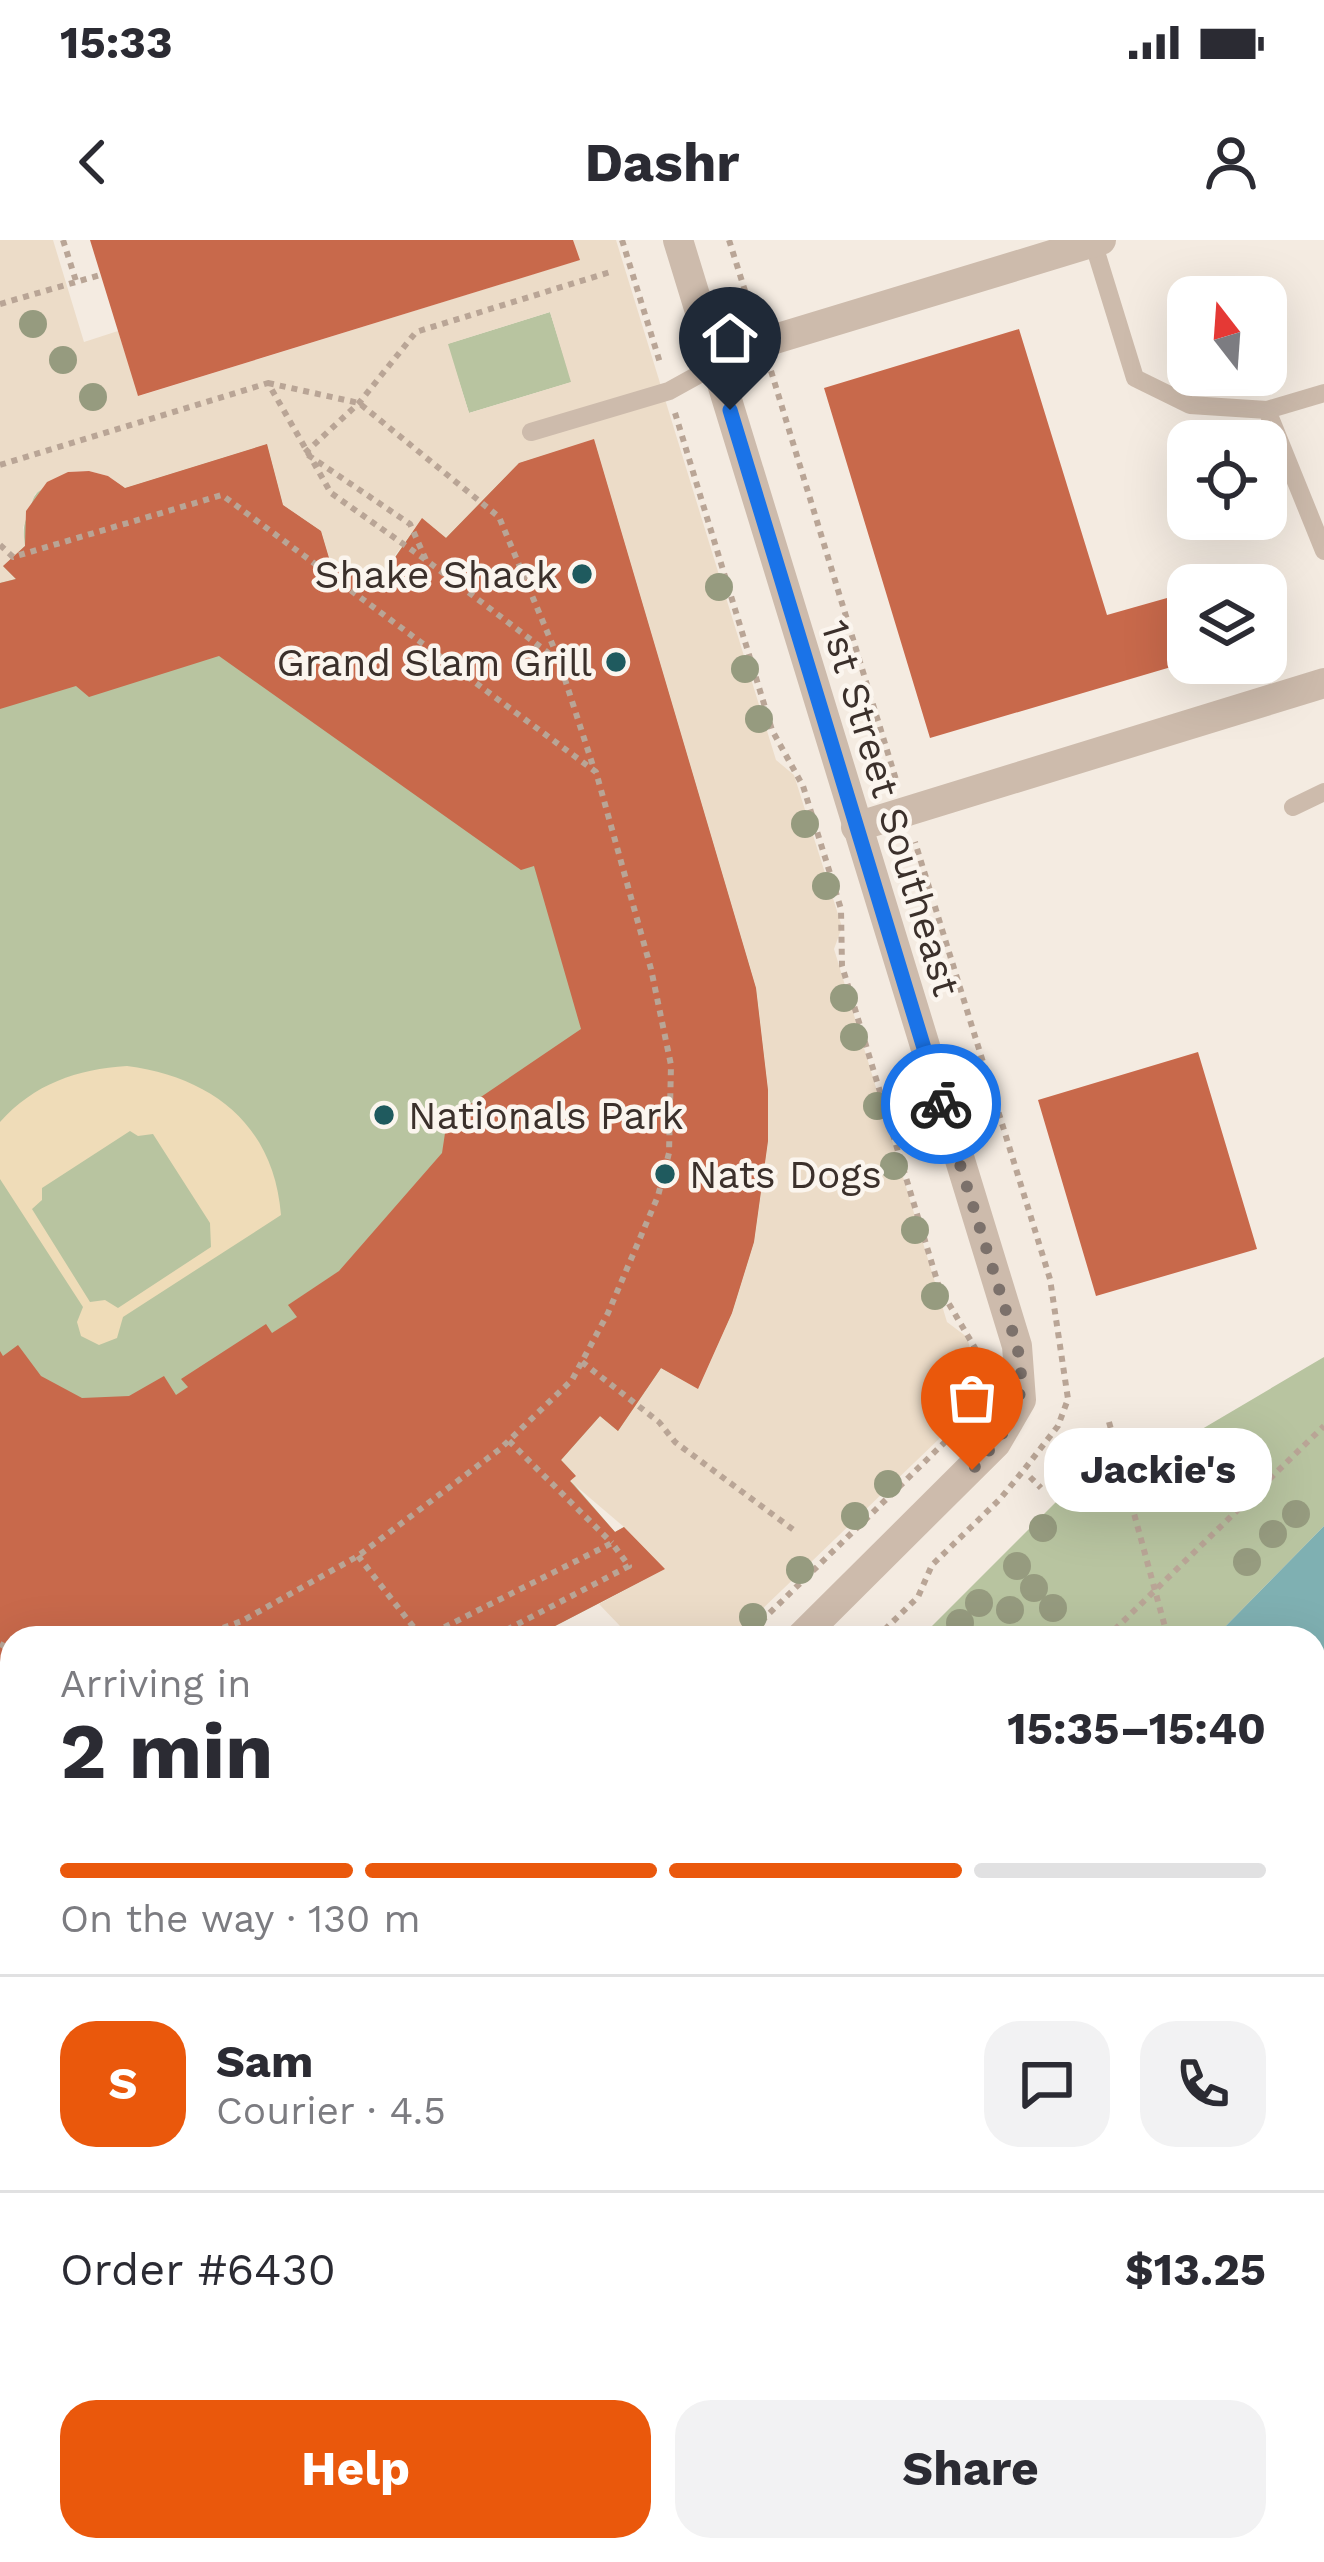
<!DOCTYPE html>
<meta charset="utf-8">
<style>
body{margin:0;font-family:"Work Sans",sans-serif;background:#f2f2f3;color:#2b2b33;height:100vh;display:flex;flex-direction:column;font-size:45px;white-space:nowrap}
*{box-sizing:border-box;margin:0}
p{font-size:39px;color:#7c7c81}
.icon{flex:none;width:66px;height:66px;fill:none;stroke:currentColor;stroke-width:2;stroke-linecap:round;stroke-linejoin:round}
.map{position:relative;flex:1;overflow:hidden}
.drawer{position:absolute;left:0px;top:1386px;width:1326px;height:936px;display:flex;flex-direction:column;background:#fff;border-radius:36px 36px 0 0;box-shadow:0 12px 48px #0002}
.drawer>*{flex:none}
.needle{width:78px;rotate:343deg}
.buttons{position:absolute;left:1167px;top:36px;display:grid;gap:24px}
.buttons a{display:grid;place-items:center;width:120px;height:120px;border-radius:24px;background:#fff;box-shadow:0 12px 48px #0002;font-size:60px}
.pin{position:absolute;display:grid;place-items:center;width:102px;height:102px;color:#fff;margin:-123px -51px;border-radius:50% 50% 50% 0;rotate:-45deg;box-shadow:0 0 12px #0007}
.pin .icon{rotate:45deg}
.courier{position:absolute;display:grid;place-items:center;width:120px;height:120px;margin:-60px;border:9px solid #1a73e8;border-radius:50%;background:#fff;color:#222;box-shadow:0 3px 15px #0007}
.bubble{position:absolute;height:84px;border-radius:36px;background:#fff;box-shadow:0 12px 48px #0002;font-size:39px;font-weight:700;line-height:84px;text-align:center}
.head em{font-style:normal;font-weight:700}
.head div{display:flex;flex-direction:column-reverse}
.head{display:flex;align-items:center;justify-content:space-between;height:204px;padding:0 60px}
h1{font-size:78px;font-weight:700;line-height:90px}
.bar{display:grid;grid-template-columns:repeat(4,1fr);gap:18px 12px;align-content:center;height:144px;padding:0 60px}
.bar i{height:15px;border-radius:9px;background:#e1e1e2}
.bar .current{background:#ea580c}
.bar p{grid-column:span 4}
.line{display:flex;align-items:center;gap:30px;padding:0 60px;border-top:3px solid #e1e1e2}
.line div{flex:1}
.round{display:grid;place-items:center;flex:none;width:126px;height:126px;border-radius:36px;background:#f2f2f3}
.cta{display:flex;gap:24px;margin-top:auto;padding:24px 60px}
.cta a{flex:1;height:138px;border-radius:36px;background:#ea580c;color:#fff;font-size:48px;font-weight:700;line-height:138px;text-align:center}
.cta a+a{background:#f2f2f3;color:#2b2b33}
.status{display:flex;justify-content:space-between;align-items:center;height:84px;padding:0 60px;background:#fff;direction:ltr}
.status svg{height:33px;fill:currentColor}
header{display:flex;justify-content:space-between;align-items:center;height:156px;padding:0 60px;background:#fff;font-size:54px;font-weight:700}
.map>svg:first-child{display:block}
.green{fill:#b8c4a0}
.sand{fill:#efdcb8;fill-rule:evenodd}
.plaza{fill:#ecdcc8;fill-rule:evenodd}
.water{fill:#7fb0b2}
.pier{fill:#f4ebe1}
.building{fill:#c8694b}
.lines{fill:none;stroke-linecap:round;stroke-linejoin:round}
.path{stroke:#b9a596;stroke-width:6;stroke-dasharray:6 6;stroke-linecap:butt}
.service{stroke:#cdbbac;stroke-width:18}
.minor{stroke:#cdbbac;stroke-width:30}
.tertiary{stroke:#cdbbac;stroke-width:30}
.primary{stroke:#7d675c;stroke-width:30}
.tree{fill:#969b7f}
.done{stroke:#7c716b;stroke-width:12;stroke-dasharray:0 21.6}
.route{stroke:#1a73e8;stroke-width:15}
.poi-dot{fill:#1f5a5e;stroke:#fbf5ee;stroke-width:4.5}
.labels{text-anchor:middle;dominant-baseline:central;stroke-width:9;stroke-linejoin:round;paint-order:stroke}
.poi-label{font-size:39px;fill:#3b302b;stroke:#fbf5ee;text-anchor:end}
.street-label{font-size:39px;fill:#3b302b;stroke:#fbf5ee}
</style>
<div class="status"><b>15:33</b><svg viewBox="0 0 49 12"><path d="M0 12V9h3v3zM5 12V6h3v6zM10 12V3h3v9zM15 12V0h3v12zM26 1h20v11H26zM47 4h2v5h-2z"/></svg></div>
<header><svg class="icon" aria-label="back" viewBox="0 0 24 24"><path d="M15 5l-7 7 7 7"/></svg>Dashr<svg class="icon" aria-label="person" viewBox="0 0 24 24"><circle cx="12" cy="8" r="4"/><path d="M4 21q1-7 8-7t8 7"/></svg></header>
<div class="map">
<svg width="1324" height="2322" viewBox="0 0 1324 2322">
<rect width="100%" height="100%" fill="#f4ebe1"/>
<path class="green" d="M550,72l22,70 -103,31 -22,-69z
M594,199l162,549 12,102v51l-14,101 -22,71 -34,76 -80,42 -47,50 44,51 9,-5 41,42 -133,69h-520v109l-12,-3v-1161l3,-17 21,-20c-6,-64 49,-95 101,-58l142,-44 16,61 38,26 8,27 46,28 47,-68 24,19 73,-74z
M1324,1117v169l-110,112h-294l210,-210 11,37z
M12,1640v230l-8,65 8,2v71l-12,-2v-304z
M307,2310h157l-7,12h-146z"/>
<path class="sand" d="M127,826c85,11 147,59 154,149l-158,102 -6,21 -18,7 -18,-9 -4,-14 6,-15 -83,-128v-57c34,-38 77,-53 127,-56zM130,891l8,5 15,-2 57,89 1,24 -93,61 -13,-8 -15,2 -58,-93 10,-9v-12z"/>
<path class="plaza" d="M0,0h53l31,102 34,-11 21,65 440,-136 -6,-20h43l160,520 18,15 43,136 5,16 -8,22 113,373 20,15 8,30 -1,27 -8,19 -234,225h-124l12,-12 -21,-22 65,-35 -40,-42 -54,-46 5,-6 -14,-15 39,-44 18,15 43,-63 37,20 34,-75 22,-71 14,-101v-51l-12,-102 -162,-548 -75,23 -73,75 -24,-19 -49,66 -44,-27 -8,-27 -38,-26 -16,-61 -142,44 -17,-12 -19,-5 -21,1 -33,22 -12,34 2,18 -22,20 13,13 -16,4zM550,72l21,70 -102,31 -21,-69z
M0,1562l12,3v75l-12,62z"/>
<path class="water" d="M1324,1286v1036h-441l2,-12h429v-912h-100z"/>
<path class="pier" d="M1324,1604v210l-10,19v-25l10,-19 -10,-5v-176l6,3z"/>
<path class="building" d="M90,0h483l7,20 -442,136z
M1019,89l88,286 60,-17 21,64 -258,76 -106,-350z
M594,199l162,549 12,102v51l-14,101 -22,71 -34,76 -37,-21 -43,63 -18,-15 -39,44 15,16 -6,5 45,51 9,-5 41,42 -133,69h-520v109l-12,-3v-393l3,5 15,-11 23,31 41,22 47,-2 35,-20 12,19 12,-8 -7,-8 85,-55 6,9 25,-16 -9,-12 51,-34 103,-118 5,-33 134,-91 -47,-163 -13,4 -302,-214 -130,41 -13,-11 -76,23v-126l16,-4 -13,-13 22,-20 1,-35 21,-29 21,-10 21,-1 19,5 17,12 142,-44 16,61 38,26 8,27 46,29 47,-69 24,20 73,-75z
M1198,812l59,197 -161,47 -58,-196z
M1314,1650l10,5v79l-10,-5z"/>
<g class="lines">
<path class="path" d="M63,0l13,41
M622,0l39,126
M729,0l23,73
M0,64l100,-29
M771,131l126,412
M268,143l91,20 140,114 60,143
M675,173l97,317 31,56 38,123 1,57 97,321 36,61 5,43 -5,17 -14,18
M305,213l54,-50 57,-71 194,-60
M308,215l102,69 16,36 133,101 35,108
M0,225l268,-82 63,110 95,67
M0,305l13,12 209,-62 374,277 55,197 20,96 -2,88 -11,43 -50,117 -36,67 -72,69 -142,107 -116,65 -48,17
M582,1122l77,60 16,20 120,89
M1109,1182l59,216
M509,1201l103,102
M1030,1237l11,11
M358,1316l64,82
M423,1398l189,-95 17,23 -138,72
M744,1398l203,-198
M876,1398l42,-41 14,-32 68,-66 23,-28 35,-45 10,-27 -18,-120 -135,-437
M1106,1398l218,-212
M0,1404l12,6
M0,1511l12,-70
M1314,1620l10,5
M1314,1754l10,5
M0,2039h12
M167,2310l4,12
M707,2310l7,12
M764,2322l3,-12
M867,2322l4,-12"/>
<path class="service" d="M1093,2l42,136 55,27 77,5 57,-17
M1267,170l57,141
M531,192l138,-41 47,-26
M1293,567l31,-15"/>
<path class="minor" d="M716,125l46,-22 339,-103
M856,587l468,-144"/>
<path class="tertiary" d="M678,0l339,1106 4,54 -25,43 -196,195
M0,2096l12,-4"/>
<path class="primary" d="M0,2157l12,11
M85,2310l4,12"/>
</g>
<g class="tree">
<circle cx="33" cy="84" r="14"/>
<circle cx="63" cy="120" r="14"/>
<circle cx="93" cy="157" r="14"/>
<circle cx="719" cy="347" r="14"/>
<circle cx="745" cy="429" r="14"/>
<circle cx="759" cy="479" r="14"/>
<circle cx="805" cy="584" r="14"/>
<circle cx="826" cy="646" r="14"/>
<circle cx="844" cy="758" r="14"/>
<circle cx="854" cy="797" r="14"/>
<circle cx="877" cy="866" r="14"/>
<circle cx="894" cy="926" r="14"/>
<circle cx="915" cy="990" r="14"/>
<circle cx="935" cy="1056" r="14"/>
<circle cx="888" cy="1244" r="14"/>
<circle cx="1296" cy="1274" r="14"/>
<circle cx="855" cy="1276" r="14"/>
<circle cx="1043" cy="1288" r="14"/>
<circle cx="1273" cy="1294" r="14"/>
<circle cx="1247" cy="1322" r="14"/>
<circle cx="1017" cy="1326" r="14"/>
<circle cx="800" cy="1330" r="14"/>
<circle cx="1034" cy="1348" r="14"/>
<circle cx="979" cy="1363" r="14"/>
<circle cx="1053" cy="1368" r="14"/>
<circle cx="1010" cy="1370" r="14"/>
<circle cx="753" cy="1377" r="14"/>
<circle cx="960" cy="1383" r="14"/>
</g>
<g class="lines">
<path class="done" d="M941,864l76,242c13,58 -7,81 -45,124"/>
<path class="route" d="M730,170l211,694"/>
</g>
<g class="poi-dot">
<circle cx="582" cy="334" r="12"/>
<circle cx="616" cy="422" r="12"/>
<circle cx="384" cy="875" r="12"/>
<circle cx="665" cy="934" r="12"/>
</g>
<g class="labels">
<g class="poi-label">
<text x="558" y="334">Shake Shack</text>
<text x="592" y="422">Grand Slam Grill</text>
<text x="408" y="875" text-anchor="start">Nationals Park</text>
<text x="689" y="934" text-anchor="start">Nats Dogs</text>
</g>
<g class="street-label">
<text transform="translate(891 568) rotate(73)">1st Street Southeast</text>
</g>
</g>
</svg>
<div class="buttons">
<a><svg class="needle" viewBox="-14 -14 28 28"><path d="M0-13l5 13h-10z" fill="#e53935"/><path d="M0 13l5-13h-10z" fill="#7c7c81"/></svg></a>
<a><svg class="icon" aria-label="locate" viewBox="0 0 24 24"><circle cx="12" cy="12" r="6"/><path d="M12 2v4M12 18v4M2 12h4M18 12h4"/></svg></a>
<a><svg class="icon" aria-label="layers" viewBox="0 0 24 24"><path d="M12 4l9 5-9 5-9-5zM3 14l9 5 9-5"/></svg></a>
</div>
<div class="pin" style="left:972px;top:1230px;background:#ea580c"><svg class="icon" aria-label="bag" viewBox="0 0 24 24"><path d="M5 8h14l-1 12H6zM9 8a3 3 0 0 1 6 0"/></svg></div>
<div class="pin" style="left:730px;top:170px;background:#1f2937"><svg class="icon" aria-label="home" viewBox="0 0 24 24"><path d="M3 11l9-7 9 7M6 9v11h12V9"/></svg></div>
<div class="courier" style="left:941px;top:864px"><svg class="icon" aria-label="bike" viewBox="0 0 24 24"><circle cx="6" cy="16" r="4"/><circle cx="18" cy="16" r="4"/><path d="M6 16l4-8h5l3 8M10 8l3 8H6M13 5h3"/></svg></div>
<div class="bubble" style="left:1044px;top:1188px;width:228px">Jackie's</div>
<section class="drawer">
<div class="head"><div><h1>2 min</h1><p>Arriving in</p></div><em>15:35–15:40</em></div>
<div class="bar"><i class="current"></i><i class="current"></i><i class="current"></i><i></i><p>On the way · 130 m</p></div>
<div class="line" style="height:216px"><b class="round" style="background:#ea580c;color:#fff">S</b><div><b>Sam</b><p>Courier · 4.5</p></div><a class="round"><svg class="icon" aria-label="chat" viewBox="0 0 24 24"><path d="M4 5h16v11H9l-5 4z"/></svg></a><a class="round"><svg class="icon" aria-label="phone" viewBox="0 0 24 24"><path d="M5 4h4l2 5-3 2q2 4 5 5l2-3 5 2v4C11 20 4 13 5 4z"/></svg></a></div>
<div class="line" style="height:156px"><div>Order #6430</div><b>$13.25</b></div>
<div class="cta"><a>Help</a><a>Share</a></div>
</section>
</div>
